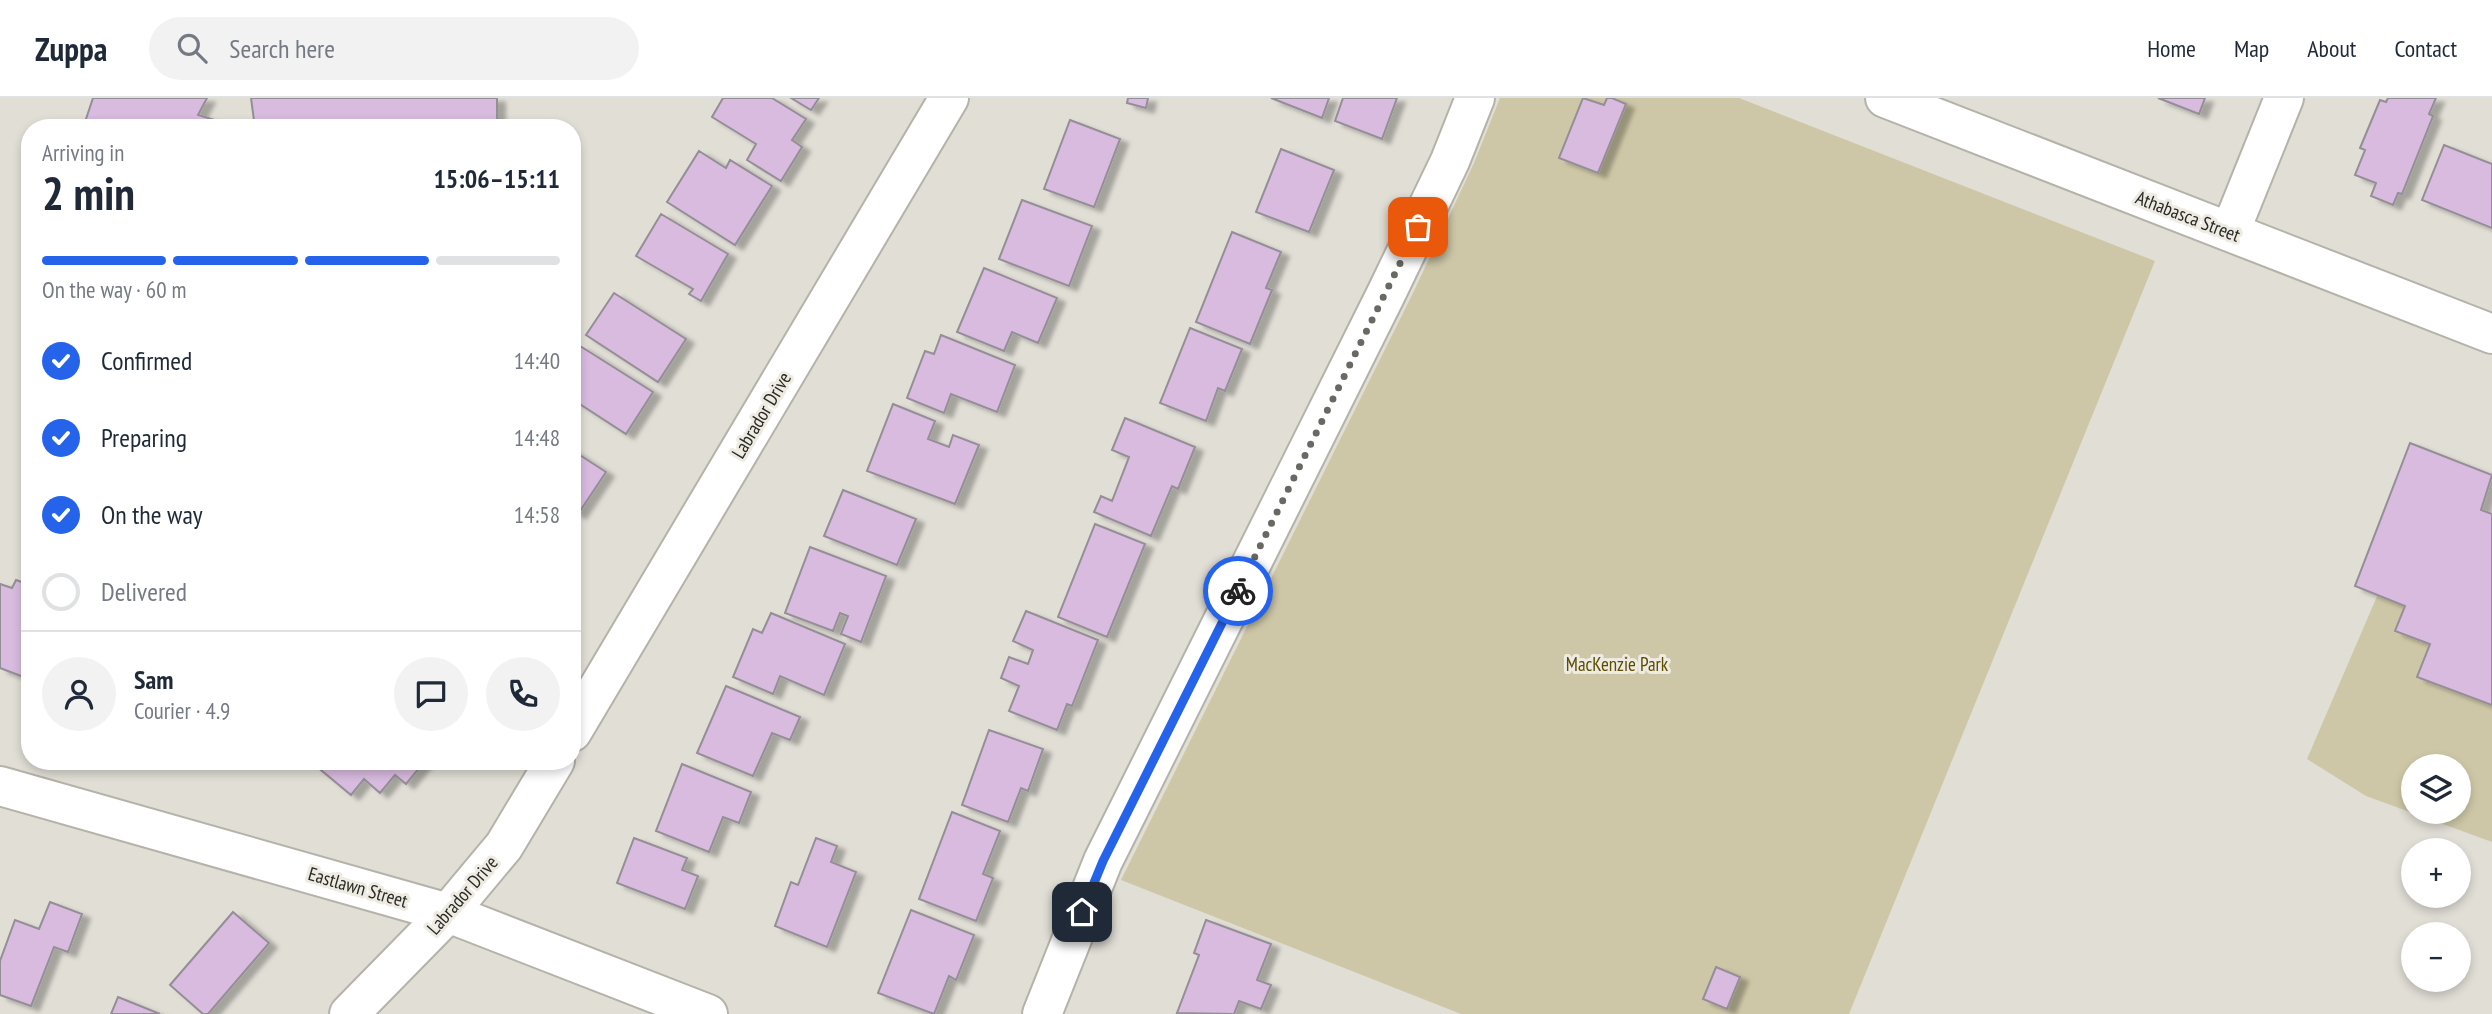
<!DOCTYPE html>
<meta charset="utf-8">
<style>
body{margin:0;font-family:"PT Sans Narrow",sans-serif;background:#f2f2f3;color:#1f2937;height:100vh;display:flex;flex-direction:column;font-size:26px;white-space:nowrap}
*{box-sizing:border-box;margin:0}
p{font-size:23px;color:#747a83}
.icon{flex:none;width:38px;height:38px;fill:none;stroke:currentColor;stroke-width:2;stroke-linecap:round;stroke-linejoin:round}
.map{position:relative;flex:1;overflow:hidden}
.drawer{position:absolute;left:21px;top:21px;width:560px;height:651px;display:flex;flex-direction:column;background:#fff;border-radius:28px;box-shadow:0 4px 10px #0003}
.drawer>*{flex:none}
.fabs{position:absolute;left:2401px;top:656px;display:grid;gap:14px}
.fabs a{display:grid;place-items:center;width:70px;height:70px;border-radius:50%;background:#fff;box-shadow:0 4px 10px #0003;font-size:35px}
.pin{position:absolute;display:grid;place-items:center;width:60px;height:60px;color:#fff;margin:-30px;border-radius:14px;box-shadow:0 4px 10px #0006}
.courier{position:absolute;display:grid;place-items:center;width:70px;height:70px;margin:-35px;border:5px solid #2563eb;border-radius:50%;background:#fff;color:#222;box-shadow:0 2px 9px #0007}
.headline em{font-style:normal;font-weight:700}
.headline div{display:flex;flex-direction:column-reverse}
.headline{display:flex;align-items:center;justify-content:space-between;height:119px;padding:0 21px}
h1{font-size:46px;font-weight:700;line-height:52px}
.bar{display:grid;grid-template-columns:repeat(4,1fr);gap:10px 7px;align-content:center;height:84px;padding:0 21px}
.bar i{height:9px;border-radius:5px;background:#e0e1e3}
.bar .active{background:#2563eb}
.bar p{grid-column:span 4}
.line{display:flex;align-items:center;gap:18px;padding:0 21px;border-top:2px solid #e0e1e3}
.line div{flex:1}
.round{display:grid;place-items:center;flex:none;width:74px;height:74px;border-radius:37px;background:#f2f2f3}
ol{padding:0 21px;list-style:none}
li{display:flex;align-items:center;gap:21px;height:77px}
li p{margin-inline-start:auto}
li .icon{padding:7px;border-radius:50%;background:#2563eb;color:#fff;stroke-width:4}
li:last-child{color:#747a83}
li i{width:38px;height:38px;border:4px solid #e0e1e3;border-radius:50%}
header{display:flex;align-items:center;gap:42px;box-sizing:border-box;height:98px;padding:0 35px;background:#fff;border-bottom:2px solid #e0e1e3}
header strong{font-size:33px}
nav{display:flex;gap:38px;margin-inline-start:auto;font-size:24px}
.search{width:490px;height:63px;background:#f2f2f3;display:flex;align-items:center;gap:18px;box-sizing:border-box;padding:0 24px;border-radius:38px;color:#747a83;font-size:26px}
.map>svg:first-child{display:block}
.green{fill:#cec7a7;fill-rule:evenodd}
.building{fill:#d8bbdf;stroke:#948e96;stroke-width:2;filter:url(#shadow)}
.lines{fill:none;stroke-linecap:round;stroke-linejoin:round}
.minor-casing{stroke:#b5b2a9;stroke-width:42}
.minor{stroke:#fff;stroke-width:38}
.done{stroke:#6a6863;stroke-width:7;stroke-dasharray:0 12.6}
.route{stroke:#2563eb;stroke-width:9}
.labels{text-anchor:middle;dominant-baseline:central;stroke-width:6;stroke-linejoin:round;paint-order:stroke}
.street-label{font-size:19px;fill:#2a2926;stroke:#eeebe2}
.park-label{font-size:19px;fill:#5c4c00;stroke:#eeebe2}
</style>
<header>
<strong>Zuppa</strong>
<div class="search"><svg class="icon" aria-label="search" viewBox="0 0 24 24"><circle cx="10" cy="10" r="6"/><path d="M15 15l6 6"/></svg>Search here</div>
<nav><a>Home</a><a>Map</a><a>About</a><a>Contact</a></nav>
</header>
<div class="map">
<svg width="2492" height="916" viewBox="0 0 2492 916">
<defs>
<filter id="shadow"><feDropShadow dx="8" dy="4.5" stdDeviation="2" flood-color="#0004"/></filter>
</defs>
<rect width="100%" height="100%" fill="#e0ded5"/>
<path class="green" d="M1500,0h239l416,163 -306,753h-388l-340,-134 292,-587 61,-130z
M2384,482l55,66 53,55v141l-126,-46 -59,-37zM2413,668h46v46h-46z"/>
<path class="building" d="M93,0h114l-9,17 23,7v6h-138z
M251,0h246v30h-242z
M723,0h49l34,21 -14,21 10,7 -21,34 -34,-21 9,-16 -44,-27z
M791,0h28l-8,12z
M1128,0h20l-2,10 -19,-5z
M1271,0h58l-7,20z
M1343,0h54l-15,41 -47,-18z
M1583,0l21,7 3,-7h5l14,6 -28,69 -39,-15z
M2158,0h47l-6,16z
M2388,0h48l-7,16 4,2 -31,78 -4,-1 -5,12 -22,-9 5,-13 -21,-8 10,-25 -5,-2 20,-48 6,2z
M1070,22l50,19 -26,68 -50,-18z
M2444,47l48,19v64l-70,-28z
M1281,51l53,21 -25,62 -53,-20z
M699,53l27,17 4,-8 42,26 -37,59 -68,-43z
M1022,102l70,26 -23,60 -70,-27z
M661,116l67,40 -27,47 -12,-7 4,-5 -57,-33z
M1232,134l49,20 -15,36 6,2 -22,54 -54,-22z
M984,170l73,30 -19,45 -26,-11 -8,19 -47,-19z
M614,195l72,46 -28,43 -72,-47z
M1190,230l52,21 -17,42 -7,-3 -12,33 -46,-18z
M941,237l74,30 -18,47 -46,-18 -7,19 -37,-15 18,-47 9,3z
M580,248l73,46 -27,42 -54,-35v-40z
M893,306l42,17 -7,18 21,8 4,-12 26,10 -24,59 -88,-33z
M1125,320l70,29 -17,42 -6,-3 -21,50 -57,-24 7,-16 11,5 17,-44 -17,-7z
M2410,345l82,32 -11,35 11,4v191l-75,-28 13,-33 -35,-13 10,-25 -50,-20z
M572,352l34,22 -28,42 -6,-4z
M843,392l73,29 -19,46 -73,-29z
M1095,426l50,20 -38,93 -49,-20z
M810,449l76,29 -25,66 -20,-8 7,-18 -8,-3 -7,18 -48,-18z
M16,482l14,5 -1,94 -29,-11v-84l12,4z
M1026,513l72,29 -26,66 -5,-2 -10,26 -48,-19 10,-25 -18,-8 8,-21 19,7 5,-14 -20,-9z
M771,515l74,31 -21,51 -44,-19 -7,18 -40,-17 20,-48 9,4z
M726,588l74,31 -10,23 -18,-7 -19,43 -56,-23z
M989,632l54,19 -15,42 -7,-3 -13,34 -46,-17z
M318,663h107l-19,23 -11,-9 -15,18 -16,-14 -13,16 -36,-30z
M682,666l69,28 -12,31 -16,-6 -14,35 -53,-21z
M952,714l48,19 -17,43 10,4 -17,43 -57,-22z
M634,740l53,20 -5,12 16,6 -13,33 -68,-26z
M816,740l21,8 -6,16 25,10 -29,75 -52,-21 16,-44 7,3z
M50,804l32,12 -14,38 -14,-5 -23,59 -31,-11v-34l15,-41 24,9z
M911,812l63,25 -18,45 -7,-4 -15,38 -56,-21z
M233,814l36,31 -61,71h-5l-33,-29z
M1206,822l65,24 -14,36 14,5 -10,24 -22,-8 -5,13 -57,-1 22,-58 -5,-2z
M1716,869l24,10 -13,32 -24,-10z
M118,899l42,17h-49z"/>
<g class="lines">
<g class="minor-casing">
<path id="minor" d="M1885,0l607,236
M2230,134l54,-134
M572,634l377,-634
M0,688l448,127 260,101
M349,916l99,-101 56,-67 51,-85
M1042,916l61,-153 283,-567 64,-133 25,-63"/>
</g>
<use href="#minor" class="minor"/>
</g>
<g class="lines">
<path class="done" d="M1238,493l180,-364"/>
<path class="route" d="M1082,814l21,-51 135,-270"/>
</g>
<g class="labels">
<g class="street-label">
<text transform="translate(2188 118) rotate(21)">Athabasca Street</text>
<text transform="translate(761 317) rotate(-59)">Labrador Drive</text>
<text transform="translate(358 789) rotate(16)">Eastlawn Street</text>
<text transform="translate(462 797) rotate(-49)">Labrador Drive</text>
</g>
<g class="park-label">
<text x="1617" y="566">MacKenzie Park</text>
</g>
</g>
</svg>
<div class="fabs">
<a><svg class="icon" aria-label="layers" viewBox="0 0 24 24"><path d="M12 4l9 5-9 5-9-5zM3 14l9 5 9-5"/></svg></a>
<a>+</a>
<a>−</a>
</div>
<div class="pin" style="left:1418px;top:129px;background:#ea580c"><svg class="icon" aria-label="bag" viewBox="0 0 24 24"><path d="M5 8h14l-1 12H6zM9 8a3 3 0 0 1 6 0"/></svg></div>
<div class="pin" style="left:1082px;top:814px;background:#1f2937"><svg class="icon" aria-label="home" viewBox="0 0 24 24"><path d="M3 11l9-7 9 7M6 9v11h12V9"/></svg></div>
<div class="courier" style="left:1238px;top:493px"><svg class="icon" aria-label="bike" viewBox="0 0 24 24"><circle cx="6" cy="16" r="4"/><circle cx="18" cy="16" r="4"/><path d="M6 16l4-8h5l3 8M10 8l3 8H6M13 5h3"/></svg></div>
<section class="drawer">
<div class="headline"><div><h1>2 min</h1><p>Arriving in</p></div><em>15:06–15:11</em></div>
<div class="bar"><i class="active"></i><i class="active"></i><i class="active"></i><i></i><p>On the way · 60 m</p></div>
<ol>
<li><svg class="icon" aria-label="check" viewBox="0 0 24 24"><path d="M5 12l5 5 9-10"/></svg>Confirmed<p>14:40</p></li>
<li><svg class="icon" aria-label="check" viewBox="0 0 24 24"><path d="M5 12l5 5 9-10"/></svg>Preparing<p>14:48</p></li>
<li><svg class="icon" aria-label="check" viewBox="0 0 24 24"><path d="M5 12l5 5 9-10"/></svg>On the way<p>14:58</p></li>
<li><i></i>Delivered</li>
</ol>
<div class="line" style="height:126px"><a class="round"><svg class="icon" aria-label="person" viewBox="0 0 24 24"><circle cx="12" cy="8" r="4"/><path d="M4 21q1-7 8-7t8 7"/></svg></a><div><b>Sam</b><p>Courier · 4.9</p></div><a class="round"><svg class="icon" aria-label="chat" viewBox="0 0 24 24"><path d="M4 5h16v11H9l-5 4z"/></svg></a><a class="round"><svg class="icon" aria-label="phone" viewBox="0 0 24 24"><path d="M5 4h4l2 5-3 2q2 4 5 5l2-3 5 2v4C11 20 4 13 5 4z"/></svg></a></div>
</section>
</div>
